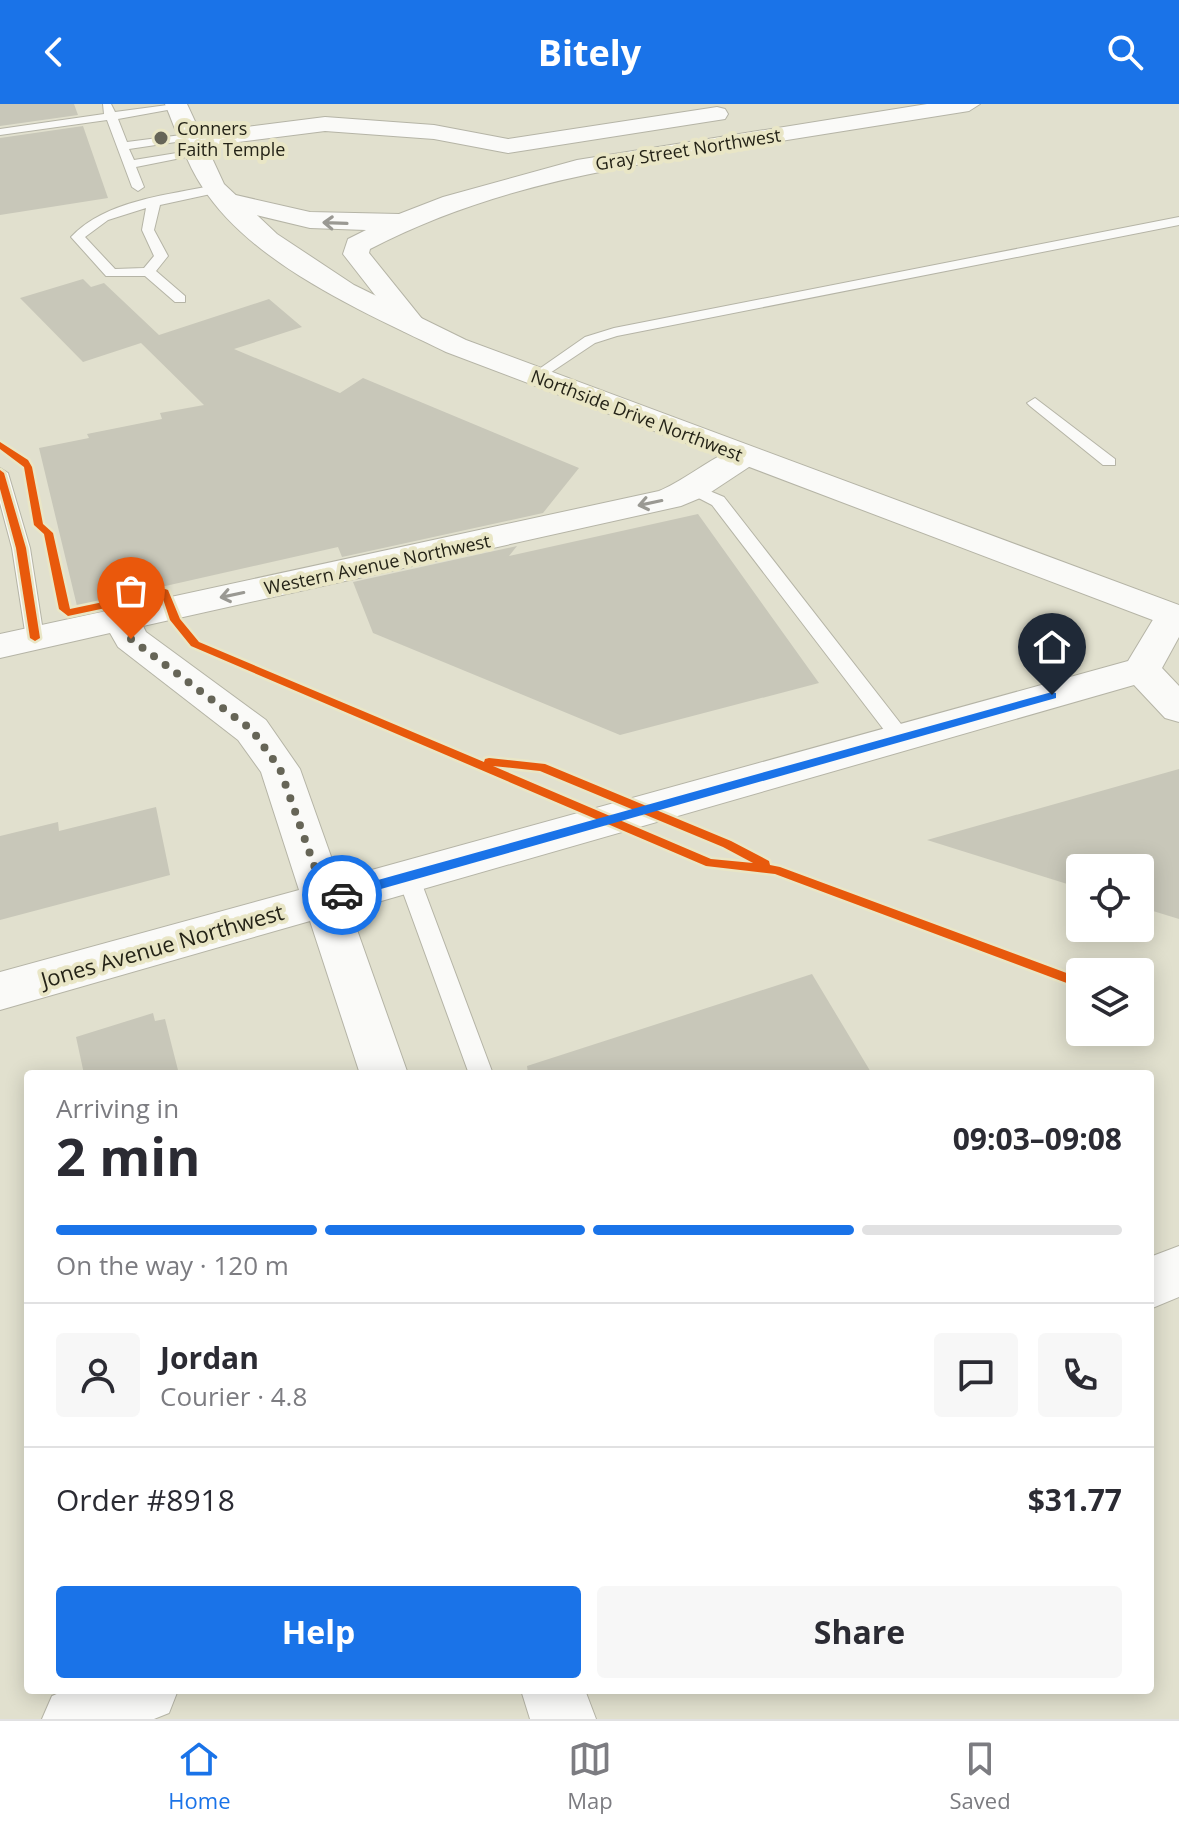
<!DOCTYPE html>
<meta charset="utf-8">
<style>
body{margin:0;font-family:"Open Sans",sans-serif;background:#f7f7f7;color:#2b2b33;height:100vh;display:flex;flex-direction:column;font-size:30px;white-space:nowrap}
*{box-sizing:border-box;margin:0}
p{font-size:26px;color:#7c7c81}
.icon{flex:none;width:44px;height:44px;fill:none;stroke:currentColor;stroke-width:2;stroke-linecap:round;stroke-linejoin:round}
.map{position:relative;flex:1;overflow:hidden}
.details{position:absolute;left:24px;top:966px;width:1130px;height:624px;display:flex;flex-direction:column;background:#fff;border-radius:8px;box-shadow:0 4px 20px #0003}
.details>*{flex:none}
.fabs{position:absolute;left:1066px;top:750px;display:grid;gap:16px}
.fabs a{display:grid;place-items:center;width:88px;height:88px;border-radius:8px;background:#fff;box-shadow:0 4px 20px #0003;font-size:40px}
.pin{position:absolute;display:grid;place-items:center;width:68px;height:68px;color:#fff;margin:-82px -34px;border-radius:50% 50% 50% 0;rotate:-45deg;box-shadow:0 0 8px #0007}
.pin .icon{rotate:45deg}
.courier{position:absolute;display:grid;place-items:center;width:80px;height:80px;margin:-40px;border:6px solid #1a73e8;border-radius:50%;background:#fff;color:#222;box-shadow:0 2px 10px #0007}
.overview em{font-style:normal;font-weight:700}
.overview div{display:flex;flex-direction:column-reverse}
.overview{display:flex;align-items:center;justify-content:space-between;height:136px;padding:0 32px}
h1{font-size:52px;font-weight:700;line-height:60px}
.bar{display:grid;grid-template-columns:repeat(4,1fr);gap:12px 8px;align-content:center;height:96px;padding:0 32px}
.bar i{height:10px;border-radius:6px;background:#e1e1e2}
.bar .selected{background:#1a73e8}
.bar p{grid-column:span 4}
.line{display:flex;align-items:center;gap:20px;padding:0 32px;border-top:2px solid #e1e1e2}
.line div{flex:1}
.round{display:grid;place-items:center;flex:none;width:84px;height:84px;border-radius:8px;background:#f7f7f7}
.action{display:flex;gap:16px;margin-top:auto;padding:16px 32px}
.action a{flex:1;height:92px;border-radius:8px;background:#1a73e8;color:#fff;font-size:32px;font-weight:700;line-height:92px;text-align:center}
.action a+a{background:#f7f7f7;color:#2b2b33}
header{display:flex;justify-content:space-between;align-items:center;height:104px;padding:0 32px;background:#1a73e8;color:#fff;font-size:36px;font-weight:700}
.dock{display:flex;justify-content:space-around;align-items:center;height:112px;border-top:2px solid #e1e1e2;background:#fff;font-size:22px;color:#7c7c81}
.dock a{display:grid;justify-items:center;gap:4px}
.dock .selected{color:#1a73e8}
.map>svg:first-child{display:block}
.building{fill:#c8c7b9}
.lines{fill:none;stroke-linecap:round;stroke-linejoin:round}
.service-casing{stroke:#b5b4a6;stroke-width:2}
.minor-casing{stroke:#b5b4a6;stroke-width:2}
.secondary-casing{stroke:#b5b4a6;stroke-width:2}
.primary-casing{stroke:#b5b4a6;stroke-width:2}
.service{fill:#fafaf8;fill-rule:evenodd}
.minor{fill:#fafaf8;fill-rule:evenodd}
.secondary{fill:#fafaf8;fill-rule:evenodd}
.primary{fill:#fafaf8;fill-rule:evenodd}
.cycleway-casing{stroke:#e9e6c6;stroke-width:5}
.cycleway{fill:#e8590c;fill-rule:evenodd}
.oneway{stroke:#9a9993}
.route{fill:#1a73e8}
.done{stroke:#666557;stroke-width:8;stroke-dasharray:0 14.4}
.poi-dot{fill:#666557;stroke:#e9e6c6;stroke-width:3}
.labels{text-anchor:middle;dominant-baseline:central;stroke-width:8;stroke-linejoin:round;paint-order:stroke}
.far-poi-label{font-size:18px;fill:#242317;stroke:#e9e6c6;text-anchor:start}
.far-street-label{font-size:18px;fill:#242317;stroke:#e9e6c6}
.street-label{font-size:22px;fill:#242317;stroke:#e9e6c6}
</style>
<header><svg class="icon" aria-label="back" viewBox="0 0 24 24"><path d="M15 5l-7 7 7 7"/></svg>Bitely<svg class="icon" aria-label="search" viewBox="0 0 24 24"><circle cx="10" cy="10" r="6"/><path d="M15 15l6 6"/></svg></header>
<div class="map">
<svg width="1179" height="1615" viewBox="0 0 1179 1615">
<rect width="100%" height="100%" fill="#e1e0ce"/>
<path class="building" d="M0,0h74l4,11 -78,11z
M83,22l25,72 -108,17v-77z
M83,175l8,8 13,-4 55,52 110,-36 33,28 -68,22 106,44 23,-15 216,90 -36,45 -201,44 -4,-10 -261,59 -38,-158 50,-10 -2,-4 75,-15 -2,-6 44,-8 -63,-62 -58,19 -63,-64z
M698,410l121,169 -199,52 -247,-102 -20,-51 164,-36 -8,10z
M1179,665v150l-39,-12v-39h-60v20l-153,-48z
M156,703l14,68 -170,45v-84l58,-14 1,9z
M812,870l60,100h-344l-1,-8z
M153,909l2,8 10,-2 14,55h-95l-8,-37z"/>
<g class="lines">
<g class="service-casing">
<path id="service" d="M103,0h8l4,8 60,-8 9,3 -66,12 9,23 62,-8 6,3 -6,3 -60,9 5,11 61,-10 6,4 -65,13 8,20 -6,4 -6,-4 -25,-67 -107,15v-6l104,-15z
M216,81l6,4 -2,3 -60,13 -6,25 14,26 -12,15 29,25v6h-10l-30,-26h-39l-35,-39c35,-37 97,-42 145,-52zM146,104l-4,22 12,26 -10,12 -29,1 -30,-32 23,-17z
M1179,113v8l-562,111 -22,7 -54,36h-10l-2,-3 56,-39 29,-9z
M1035,294l80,61v6h-12l-73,-59 -3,-3z
M0,364l8,5 22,75 14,90 -9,6 -9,-6 -14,-90 -12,-45z
M693,380l31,13 184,236 3,5 -3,5h-14l-182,-238 -25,-13 -2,-3z
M408,764l8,2 3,6 74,198h-24l-72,-198 3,-6z"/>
</g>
<g class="minor-casing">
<path id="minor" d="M927,0h53l-11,7c-82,13 -164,26 -245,39 -128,21 -238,39 -354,99l-1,4 58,72 -4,6 -10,3 -10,-3 -60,-77 5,-15 18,-9 -56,-2 -92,-22 -4,-5 4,-5 9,-3 83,19 89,2 44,-17 134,-37z
M717,3l8,2 3,5 -3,5 -217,34 -74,-14 -109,-8 -134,17 -8,-2 -4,-5 4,-5 8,-2 134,-17 109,8 74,14z
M744,342l11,3 5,7 -5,7 -50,33 -24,10 -538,120 3,6 120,88 34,49 39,110 789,-218 32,-53 19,-2v31l-17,31 17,18v36l-14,-4 -31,-33 -784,225 58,164h-48l-50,-153 -310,89v-38l299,-82 -38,-118 -23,-32 -120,-93 -8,-14 -110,25v-24l659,-143c29,-12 55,-37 85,-45z
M521,1586h64l11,29h-66z"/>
</g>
<g class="secondary-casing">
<path id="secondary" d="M1179,1142v51l-29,12v-52z
M66,1586h112l-9,23 -15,6h-112l10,-23z"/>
</g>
<g class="primary-casing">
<path id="primary" d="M165,0h22l37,80 53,50 77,51 112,55 713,265v25l-733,-278c-80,-39 -193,-87 -243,-164 -17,-25 -26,-56 -38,-84z"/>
</g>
<use href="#service" class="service"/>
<use href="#minor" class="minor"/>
<use href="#secondary" class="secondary"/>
<use href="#primary" class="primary"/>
<g class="cycleway-casing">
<path id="cycleway" d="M0,338l28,18 4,7 11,57 10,9 17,76 95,-20 3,1 12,29 19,23 285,120 1,-3 4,-1 56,6 186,77 38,20 1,4 10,2 300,111v10l-305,-114 -69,-8 -515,-220 -21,-26 -8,-24 -94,20 -9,-7 -15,-75 -10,-9 -10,-58 -24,-18zM493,662l47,5 183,76 30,16 -42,-4z
M0,366l4,3 22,75 14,90 -5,3 -5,-3 -14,-90 -16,-59z"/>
</g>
<use href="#cycleway" class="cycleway"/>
</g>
<defs><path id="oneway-shaft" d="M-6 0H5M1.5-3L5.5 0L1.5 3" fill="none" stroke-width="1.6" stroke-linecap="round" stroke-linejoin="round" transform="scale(2)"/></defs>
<g class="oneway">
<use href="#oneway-shaft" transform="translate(335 119) rotate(-178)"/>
<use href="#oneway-shaft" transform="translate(650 399) rotate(168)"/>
<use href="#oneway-shaft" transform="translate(232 491) rotate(168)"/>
</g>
<path class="route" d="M1052,588l4,1v5l-714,202 -7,-5 7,-5z"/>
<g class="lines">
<path class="done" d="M131,535l121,91 28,39 46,130 16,-4"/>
</g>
<circle class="poi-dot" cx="161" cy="34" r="8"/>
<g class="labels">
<g class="far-poi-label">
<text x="177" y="24">Conners<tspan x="177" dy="21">Faith Temple</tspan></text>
</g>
<g class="far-street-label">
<text transform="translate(688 45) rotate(-9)">Gray Street Northwest</text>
<text transform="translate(637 311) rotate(21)">Northside Drive Northwest</text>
<text transform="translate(377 460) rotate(-12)">Western Avenue Northwest</text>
</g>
<g class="street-label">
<text transform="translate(162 841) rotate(-16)">Jones Avenue Northwest</text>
</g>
</g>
</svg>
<div class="fabs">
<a><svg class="icon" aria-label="locate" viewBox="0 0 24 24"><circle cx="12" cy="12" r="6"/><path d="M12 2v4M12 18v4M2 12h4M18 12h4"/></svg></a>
<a><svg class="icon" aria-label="layers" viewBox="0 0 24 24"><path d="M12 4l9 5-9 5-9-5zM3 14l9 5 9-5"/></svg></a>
</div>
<div class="pin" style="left:131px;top:535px;background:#ea580c"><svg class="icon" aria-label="bag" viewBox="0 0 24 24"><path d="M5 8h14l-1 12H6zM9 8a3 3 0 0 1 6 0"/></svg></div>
<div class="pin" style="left:1052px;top:591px;background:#1f2937"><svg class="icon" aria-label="home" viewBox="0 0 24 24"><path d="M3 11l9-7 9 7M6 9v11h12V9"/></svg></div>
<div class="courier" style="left:342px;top:791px"><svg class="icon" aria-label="car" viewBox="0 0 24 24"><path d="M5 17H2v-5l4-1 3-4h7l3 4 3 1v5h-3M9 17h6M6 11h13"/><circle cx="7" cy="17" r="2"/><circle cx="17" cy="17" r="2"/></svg></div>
<section class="details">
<div class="overview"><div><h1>2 min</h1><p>Arriving in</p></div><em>09:03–09:08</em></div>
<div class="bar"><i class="selected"></i><i class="selected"></i><i class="selected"></i><i></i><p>On the way · 120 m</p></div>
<div class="line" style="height:144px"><a class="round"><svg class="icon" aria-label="person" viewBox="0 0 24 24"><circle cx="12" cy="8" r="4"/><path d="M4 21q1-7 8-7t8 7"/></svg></a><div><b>Jordan</b><p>Courier · 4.8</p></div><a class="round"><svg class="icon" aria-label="chat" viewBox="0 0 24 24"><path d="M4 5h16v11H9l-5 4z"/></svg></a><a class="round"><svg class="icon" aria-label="phone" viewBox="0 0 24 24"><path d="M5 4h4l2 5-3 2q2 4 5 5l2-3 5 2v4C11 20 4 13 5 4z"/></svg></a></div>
<div class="line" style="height:104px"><div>Order #8918</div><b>$31.77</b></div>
<div class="action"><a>Help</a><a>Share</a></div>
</section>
</div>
<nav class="dock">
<a class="selected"><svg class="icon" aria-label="home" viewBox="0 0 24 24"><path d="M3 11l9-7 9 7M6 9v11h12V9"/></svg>Home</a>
<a><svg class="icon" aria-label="map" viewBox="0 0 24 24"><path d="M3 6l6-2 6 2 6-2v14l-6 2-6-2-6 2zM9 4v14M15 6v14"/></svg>Map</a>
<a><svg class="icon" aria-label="saved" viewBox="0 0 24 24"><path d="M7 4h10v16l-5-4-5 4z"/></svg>Saved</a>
</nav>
